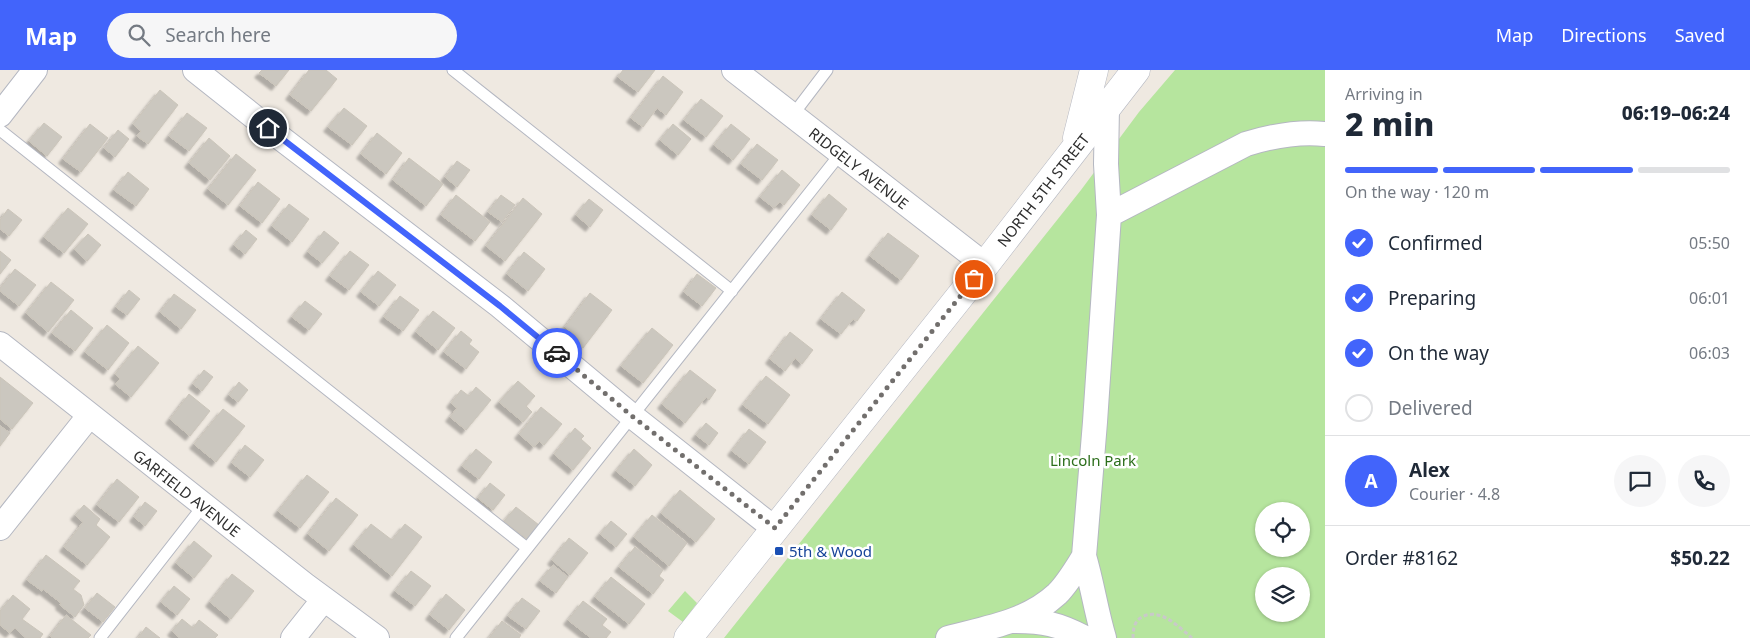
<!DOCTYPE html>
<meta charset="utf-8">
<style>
body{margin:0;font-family:"Noto Sans",sans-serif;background:#f6f6f7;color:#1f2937;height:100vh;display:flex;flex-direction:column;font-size:19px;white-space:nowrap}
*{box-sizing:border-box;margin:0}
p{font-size:16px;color:#747a83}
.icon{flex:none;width:28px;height:28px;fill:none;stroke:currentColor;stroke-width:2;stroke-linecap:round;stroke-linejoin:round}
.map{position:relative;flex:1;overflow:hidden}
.side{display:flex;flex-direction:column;background:#fff;width:425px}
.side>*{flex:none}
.fabs{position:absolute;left:1255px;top:432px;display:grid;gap:10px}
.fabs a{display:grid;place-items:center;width:55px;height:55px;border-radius:50%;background:#fff;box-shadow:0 1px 4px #0004;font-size:25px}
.pin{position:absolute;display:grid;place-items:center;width:42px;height:42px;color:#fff;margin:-21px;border:2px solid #fff;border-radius:50%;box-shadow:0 1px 5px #0007}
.courier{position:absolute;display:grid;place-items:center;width:50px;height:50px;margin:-25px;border:4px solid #4264fb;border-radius:50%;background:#fff;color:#222;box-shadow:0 1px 6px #0007}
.summary em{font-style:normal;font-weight:800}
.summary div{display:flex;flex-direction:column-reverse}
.summary{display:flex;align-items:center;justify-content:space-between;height:85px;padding:0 20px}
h1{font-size:32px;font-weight:800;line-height:38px}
.bar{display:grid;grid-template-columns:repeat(4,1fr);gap:8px 5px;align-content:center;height:60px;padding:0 20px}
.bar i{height:6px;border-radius:4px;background:#e0e1e3}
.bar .active{background:#4264fb}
.bar p{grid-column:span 4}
.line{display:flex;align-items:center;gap:12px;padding:0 20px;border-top:1px solid #e0e1e3}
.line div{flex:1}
.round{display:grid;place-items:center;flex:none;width:52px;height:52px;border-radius:26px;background:#f6f6f7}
ol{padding:0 20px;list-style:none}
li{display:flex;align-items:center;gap:15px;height:55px}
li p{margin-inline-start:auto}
li .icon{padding:5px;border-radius:50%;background:#4264fb;color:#fff;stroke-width:4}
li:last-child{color:#747a83}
li i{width:28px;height:28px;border:2px solid #e0e1e3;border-radius:50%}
header{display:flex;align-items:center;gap:30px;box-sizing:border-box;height:70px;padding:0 25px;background:#4264fb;color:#fff}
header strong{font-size:24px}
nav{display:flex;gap:28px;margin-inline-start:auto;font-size:18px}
.search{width:350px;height:45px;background:#f6f6f7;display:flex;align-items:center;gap:12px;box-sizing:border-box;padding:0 18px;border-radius:28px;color:#747a83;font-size:19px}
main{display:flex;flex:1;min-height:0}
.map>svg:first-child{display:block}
.green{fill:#b6e59e;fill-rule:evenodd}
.building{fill:#cbc7bf;stroke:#cbc5ba;filter:url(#shadow)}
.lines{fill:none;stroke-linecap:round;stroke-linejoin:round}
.service-casing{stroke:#b4b7c1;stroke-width:13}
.minor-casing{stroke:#b4b7c1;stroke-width:26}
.secondary-casing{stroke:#b4b7c1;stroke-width:29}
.path{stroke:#c9c9c9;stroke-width:3;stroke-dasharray:4 2.5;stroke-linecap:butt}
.service{stroke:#fff;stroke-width:11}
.minor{stroke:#fff;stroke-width:24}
.secondary{stroke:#fff;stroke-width:28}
.done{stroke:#726f6d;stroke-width:5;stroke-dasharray:0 9}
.route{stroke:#4264fb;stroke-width:6}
.transit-dot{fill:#1a4fb4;stroke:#fff;stroke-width:2}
.labels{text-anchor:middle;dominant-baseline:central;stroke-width:5;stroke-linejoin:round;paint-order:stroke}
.street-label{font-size:15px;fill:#2e2e2e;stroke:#fff}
.park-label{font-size:15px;fill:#2c6e1b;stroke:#fff}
.transit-label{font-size:15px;fill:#164399;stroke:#fff;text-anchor:start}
</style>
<header>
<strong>Map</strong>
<div class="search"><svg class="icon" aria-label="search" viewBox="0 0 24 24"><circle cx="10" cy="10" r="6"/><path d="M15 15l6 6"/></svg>Search here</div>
<nav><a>Map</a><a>Directions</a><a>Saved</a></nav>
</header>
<main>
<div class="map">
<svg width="1325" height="568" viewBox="0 0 1325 568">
<defs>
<filter id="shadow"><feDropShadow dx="-4.5" dy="4.5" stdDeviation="1" flood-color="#0004"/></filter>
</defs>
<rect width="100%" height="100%" fill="#efe9e1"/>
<path class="green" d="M1175,0h150v568h-601l357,-448 58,-78zM1264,441h37v38h-37zM1264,506h37v38h-37z
M685,521l12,12 -14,19 -15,-11z"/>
<path class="building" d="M262,0h27l-13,16 -17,-13z
M309,0h17l11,9 -26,32 -21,-16z
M623,0h32l-17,22 -20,-15z
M663,6l20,16 -17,23 -9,-7 -14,19 -12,-9z
M160,20l18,15 -30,39 -11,-8 4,-5 -8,-7z
M701,29l22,17 -17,21 -22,-17z
M344,38l23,18 -15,19 -24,-18z
M187,43l20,15 -18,23 -20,-15z
M44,53l18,14 -15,19 -18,-15z
M90,54l18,14 -27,34 -18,-13z
M673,54l18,15 -13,16 -18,-15z
M731,54l19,15 -17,21 -19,-15z
M118,60l11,9 -14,18 -11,-9z
M377,63l25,20 -16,21 -25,-20z
M209,68l21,18 -20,24 -21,-17z
M757,74l21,16 -16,20 -21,-16z
M236,84l20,16 -28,35 -20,-16z
M409,88l34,26 -17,22 -33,-26z
M457,91l13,9 -13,17 -12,-10z
M782,100l18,15 -16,20 -4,-3 -6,6 -14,-11z
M128,102l21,17 -13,17 -22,-16z
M258,112l22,17 -18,24 -22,-17z
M829,124l18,15 -16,21 -19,-15z
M456,125l34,27 -15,19 -34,-26z
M501,125l14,10 -13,17 -14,-10z
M523,128l19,16 -37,47 -19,-15z
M589,129l14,11 -13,17 -14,-12z
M289,134l20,15 -17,23 -20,-16z
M68,138l20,16 -24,29 -20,-16z
M8,139l14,11 -13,16 -9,-7v-9z
M246,160l11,9 -12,15 -11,-9z
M324,161l15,12 -17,20 -14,-11z
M888,163l31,23 -18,24 -31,-24z
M88,164l13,11 -14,16 -13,-12z
M0,181l11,9 -11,14z
M350,181l19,14 -20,25 -19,-14z
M524,182l21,17 -17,22 -21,-17z
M15,199l21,16 -17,21 -19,-15v-3z
M378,201l18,14 -17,21 -18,-14z
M697,204l19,14 -14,18 -18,-14z
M51,212l23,18 -26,32 -22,-19z
M129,220l11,9 -13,16 -11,-8z
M842,222l23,18 -8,11 -4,-2 -12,15 -20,-15z
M590,223l22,17 -29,38 -13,-9 4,-5 -9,-7z
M174,224l22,16 -15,19 -21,-17z
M400,226l19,14 -16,21 -19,-14z
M305,231l17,13 -13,16 -17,-13z
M71,240l22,18 -18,23 -23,-18z
M433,241l22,17 -17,22 -22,-18z
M107,255l22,18 -21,27 -23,-18z
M652,258l21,17 -30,38 -22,-17z
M461,261l11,9 -3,4 10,8 -13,17 -22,-17z
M790,262l23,18 -11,14 -7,-6 -10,13 -15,-12z
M138,276l21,17 -28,34 -16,-13 5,-5 -5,-5z
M204,300l9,7 -11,14 -9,-7z
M690,300l26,20 -7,10 -3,-3 -21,26 -23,-19z
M766,306l24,19 -22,29 -25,-19z
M0,307l33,26 -21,26 -12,-10z
M518,311l17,15 -9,10 6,6 -9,10 -24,-20z
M239,312l9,8 -10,12 -9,-7z
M476,317l15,13 -25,30 -16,-13 7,-9 -6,-5 10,-13 8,6z
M189,324l21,17 -20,25 -20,-17z
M541,337l21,17 -18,21 -5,-4 -5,6 -15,-13z
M223,339l22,17 -29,36 -22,-18z
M706,353l12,10 -9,12 -13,-10z
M0,356l10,7 -10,13z
M575,358l9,8 -3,3 10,9 -18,22 -19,-16z
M749,359l17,13 -17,22 -17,-13z
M245,375l19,15 -14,17 -18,-14z
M476,379l16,13 -13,17 -17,-13z
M634,379l18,16 -17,21 -19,-15z
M307,405l22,17 -29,36 -22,-17z
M117,409l22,18 -20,25 -22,-17z
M490,413l15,12 -12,15 -15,-12z
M680,420l35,29 -19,23 -35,-29z
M336,428l22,17 -29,36 -21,-17z
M145,432l12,9 -12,15 -11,-9z
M84,435l16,14 -4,6 14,12 -23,28 -23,-18 19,-25 -8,-7z
M516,437l23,18 -12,14 -23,-18z
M652,445l35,28 -18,23 -35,-29z
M611,451l16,13 -11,13 -16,-13z
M371,454l21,16 13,-16 17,13 -30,39 -38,-31z
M569,468l19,15 -18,22 -18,-15z
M194,471l18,15 -18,22 -18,-15z
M635,477l28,23 -4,6 5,4 -11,14 -34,-27z
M46,485l34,26 -7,8 8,6 3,10 -9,12 -15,-12 1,-2 -18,-14 -1,2 -15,-11z
M553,495l15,12 -12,16 -16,-12z
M411,501l20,15 -16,20 -20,-15z
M232,504l22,17 -23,28 -21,-17z
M611,507l34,27 -16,20 -34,-27z
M174,516l16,13 -13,16 -16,-13z
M97,523l18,14 -12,15 -18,-14z
M446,524l19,16 -16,20 -19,-15z
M13,525l17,14 -8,10 21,15 -3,4h-14l-11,-10 -5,5 -10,-8v-14z
M522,528l18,13 -14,18 -18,-13z
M583,531l24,18 -5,6 9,7 -5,6h-15l-23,-18z
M66,545l25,20 -3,3h-35l-3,-2z
M182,549l11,9 6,-8 19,15 -3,3h-35l-8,-7z
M502,551l19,14 -2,3h-30z
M146,557l14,11h-22z"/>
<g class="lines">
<g class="service-casing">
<path id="service" d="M453,0l279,221
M792,46l35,-46
M0,60l527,418
M100,568l103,-132
M456,568l385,-485"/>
</g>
<g class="minor-casing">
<path id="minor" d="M195,0l87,69 218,167 132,110 143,113
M734,0l251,195
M0,45l35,-45
M1109,145l137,-71c26,-8 52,-13 79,-10
M0,274l305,241 72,53
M0,458l89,-112
M1014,551c30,0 44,3 71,17
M293,568l31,-39
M948,568c38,-10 79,-16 109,-44 11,-11 19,-25 27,-38
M1104,568c-8,-27 -12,-55 -20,-82l11,-134 14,-207 -3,-51 1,-57"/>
</g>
<g class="secondary-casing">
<path id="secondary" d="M1077,68l17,-68
M688,568l297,-373 151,-195"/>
</g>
<path class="path" d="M1133,568c0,-8 1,-17 9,-21 18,-10 37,10 50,21"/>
<use href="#service" class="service"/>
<use href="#minor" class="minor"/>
<use href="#secondary" class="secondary"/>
</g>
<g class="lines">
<path class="done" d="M557,283l75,63 143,112 199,-249"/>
<path class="route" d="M268,58l232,178 57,47"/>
</g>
<rect class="transit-dot" x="774" y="476" width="10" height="10" rx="2.5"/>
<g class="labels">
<g class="street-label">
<text transform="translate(859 98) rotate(38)">RIDGELY AVENUE</text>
<text transform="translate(1043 120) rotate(-52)">NORTH 5TH STREET</text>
<text transform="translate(187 423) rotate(38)">GARFIELD AVENUE</text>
</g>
<g class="park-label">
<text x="1093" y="390">Lincoln Park</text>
</g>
<g class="transit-label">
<text x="789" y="481">5th &amp; Wood</text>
</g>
</g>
</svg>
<div class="fabs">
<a><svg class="icon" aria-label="locate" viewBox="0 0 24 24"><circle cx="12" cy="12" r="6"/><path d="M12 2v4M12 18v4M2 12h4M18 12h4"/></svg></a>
<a><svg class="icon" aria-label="layers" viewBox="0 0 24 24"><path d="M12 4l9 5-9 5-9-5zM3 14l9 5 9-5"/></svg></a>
</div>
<div class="pin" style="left:974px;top:209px;background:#ea580c"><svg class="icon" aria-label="bag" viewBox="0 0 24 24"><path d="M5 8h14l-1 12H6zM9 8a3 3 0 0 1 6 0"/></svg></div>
<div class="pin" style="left:268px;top:58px;background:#1f2937"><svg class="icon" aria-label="home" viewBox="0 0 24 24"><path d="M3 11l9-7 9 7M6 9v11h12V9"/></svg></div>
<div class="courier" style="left:557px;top:283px"><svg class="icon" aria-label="car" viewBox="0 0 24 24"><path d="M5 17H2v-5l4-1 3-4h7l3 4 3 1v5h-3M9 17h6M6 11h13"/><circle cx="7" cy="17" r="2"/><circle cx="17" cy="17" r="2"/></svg></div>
</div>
<section class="side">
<div class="summary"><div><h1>2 min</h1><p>Arriving in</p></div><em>06:19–06:24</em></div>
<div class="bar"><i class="active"></i><i class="active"></i><i class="active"></i><i></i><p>On the way · 120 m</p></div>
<ol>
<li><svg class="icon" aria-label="check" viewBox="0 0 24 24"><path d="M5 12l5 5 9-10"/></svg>Confirmed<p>05:50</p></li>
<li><svg class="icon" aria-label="check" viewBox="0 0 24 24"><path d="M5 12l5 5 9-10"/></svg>Preparing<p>06:01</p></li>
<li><svg class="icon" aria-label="check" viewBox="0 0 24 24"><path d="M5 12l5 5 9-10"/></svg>On the way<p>06:03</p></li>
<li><i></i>Delivered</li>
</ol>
<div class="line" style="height:90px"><b class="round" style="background:#4264fb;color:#fff">A</b><div><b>Alex</b><p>Courier · 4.8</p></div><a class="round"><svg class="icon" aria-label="chat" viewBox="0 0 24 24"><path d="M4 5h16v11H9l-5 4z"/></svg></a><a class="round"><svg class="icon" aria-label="phone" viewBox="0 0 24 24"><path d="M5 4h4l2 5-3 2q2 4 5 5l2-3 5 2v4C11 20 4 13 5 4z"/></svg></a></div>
<div class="line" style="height:65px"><div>Order #8162</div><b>$50.22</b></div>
</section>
</main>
